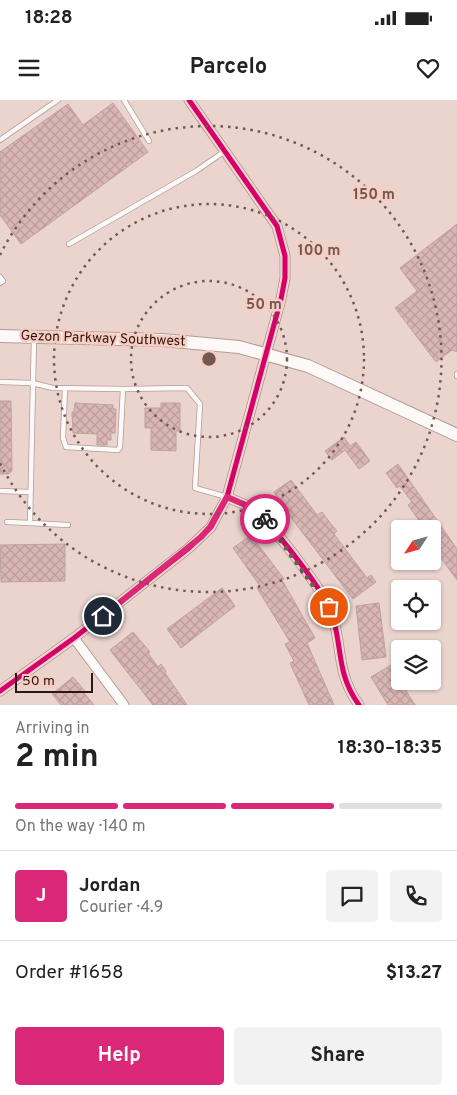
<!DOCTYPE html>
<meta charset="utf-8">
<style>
body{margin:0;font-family:Overpass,sans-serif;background:#f2f2f2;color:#222;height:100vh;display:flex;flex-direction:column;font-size:19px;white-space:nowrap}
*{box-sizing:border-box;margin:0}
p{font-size:16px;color:#767676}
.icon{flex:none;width:28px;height:28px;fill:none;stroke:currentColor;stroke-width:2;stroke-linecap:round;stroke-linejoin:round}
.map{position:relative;height:605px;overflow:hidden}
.sheet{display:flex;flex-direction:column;background:#fff;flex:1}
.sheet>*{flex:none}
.needle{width:32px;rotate:234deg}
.fabs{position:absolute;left:391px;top:420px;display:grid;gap:10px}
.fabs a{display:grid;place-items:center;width:50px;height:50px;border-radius:5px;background:#fff;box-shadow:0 1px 4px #0004;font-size:25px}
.scale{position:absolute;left:15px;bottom:12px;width:78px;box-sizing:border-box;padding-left:5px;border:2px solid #2f160f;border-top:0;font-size:14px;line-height:18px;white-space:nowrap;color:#2f160f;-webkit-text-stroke:4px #f8cdc1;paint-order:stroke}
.pin{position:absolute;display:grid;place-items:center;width:42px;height:42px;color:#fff;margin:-21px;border:2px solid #fff;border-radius:50%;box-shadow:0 1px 5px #0007}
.courier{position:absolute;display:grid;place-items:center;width:50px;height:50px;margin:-25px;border:4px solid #db2777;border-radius:50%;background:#fff;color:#222;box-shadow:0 1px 6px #0007}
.head em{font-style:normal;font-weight:700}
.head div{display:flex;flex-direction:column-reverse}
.head{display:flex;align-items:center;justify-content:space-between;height:85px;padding:0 15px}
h1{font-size:32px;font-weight:700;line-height:38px}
.bar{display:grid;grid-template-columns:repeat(4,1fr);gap:8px 5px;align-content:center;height:60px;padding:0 15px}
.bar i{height:6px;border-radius:4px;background:#e0e0e0}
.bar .on{background:#db2777}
.bar p{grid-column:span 4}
.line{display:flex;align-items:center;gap:12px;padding:0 15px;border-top:1px solid #e0e0e0}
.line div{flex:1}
.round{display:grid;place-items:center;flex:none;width:52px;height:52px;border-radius:5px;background:#f2f2f2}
.primary-button{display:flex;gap:10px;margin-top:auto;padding:10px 15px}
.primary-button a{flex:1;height:58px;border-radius:5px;background:#db2777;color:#fff;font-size:20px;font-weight:700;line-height:58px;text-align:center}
.primary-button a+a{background:#f2f2f2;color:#222}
.status{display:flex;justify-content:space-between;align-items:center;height:35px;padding:0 25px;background:#fff;direction:ltr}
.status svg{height:14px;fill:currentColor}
header{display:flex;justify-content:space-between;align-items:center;height:65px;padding:0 15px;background:#fff;font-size:22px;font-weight:700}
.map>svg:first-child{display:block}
.building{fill:url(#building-cross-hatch);stroke:#bba3a1}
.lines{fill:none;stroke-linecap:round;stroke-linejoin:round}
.service-casing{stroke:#b29c96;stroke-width:6}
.minor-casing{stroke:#b29c96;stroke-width:11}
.secondary-casing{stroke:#b29c96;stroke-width:14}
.service{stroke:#fcf9f8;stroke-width:4.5}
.minor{stroke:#fcf9f8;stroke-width:9}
.secondary{stroke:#fcf9f8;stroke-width:12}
.cycleway-casing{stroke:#f8cdc1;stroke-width:8}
.cycleway{stroke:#d6006c;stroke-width:5}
.done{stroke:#715852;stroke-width:5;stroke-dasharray:0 9}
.route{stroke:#db2777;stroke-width:6}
.ring{fill:none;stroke:#715852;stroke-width:2.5;stroke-dasharray:2.5 5}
.labels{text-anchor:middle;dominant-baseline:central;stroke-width:5;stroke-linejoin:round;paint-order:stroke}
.street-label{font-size:14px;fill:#2f160f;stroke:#f8cdc1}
.centre{fill:#715852;stroke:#f8cdc1;stroke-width:2.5}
.ring-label{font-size:15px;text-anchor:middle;font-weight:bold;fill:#715852;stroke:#f8cdc1;stroke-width:5;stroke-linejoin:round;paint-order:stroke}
</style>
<div class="status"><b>18:28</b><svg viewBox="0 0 49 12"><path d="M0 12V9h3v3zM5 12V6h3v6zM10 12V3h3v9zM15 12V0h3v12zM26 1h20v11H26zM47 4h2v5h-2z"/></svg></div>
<header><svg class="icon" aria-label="menu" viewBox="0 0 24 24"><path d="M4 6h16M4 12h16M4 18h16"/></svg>Parcelo<svg class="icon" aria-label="heart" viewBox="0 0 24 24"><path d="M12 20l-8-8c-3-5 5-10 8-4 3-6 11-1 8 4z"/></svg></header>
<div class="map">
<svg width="457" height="605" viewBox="0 0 457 605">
<defs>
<pattern id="building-cross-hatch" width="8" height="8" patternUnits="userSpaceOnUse" patternTransform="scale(1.25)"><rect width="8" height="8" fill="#d9b6b5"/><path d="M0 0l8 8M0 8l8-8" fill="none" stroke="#bb9c9a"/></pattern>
</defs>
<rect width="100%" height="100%" fill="#ebd4ce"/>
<path class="building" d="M113,3l35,49 -127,92 -21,-29v-63l68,-48 15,21z
M457,124v128l-5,-2 -16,12 -41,-54 22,-17 -17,-23z
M0,301h11l1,70 -4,3h-8z
M75,303l38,2v4h3l-1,24h-4v7h-4v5h-10v-11l-24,-1 -1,-21h2z
M161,303h19v28h-4v20l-25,-1v-22h-6v-20h16z
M344,337l6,9 6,-4 14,19 -11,8 -14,-19 -13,10 -7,-9z
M398,364l59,85v31l-25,-34v-17h-7l-17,-24 4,-3 -12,-16 -3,2 -11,-15z
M291,380l26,35 5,-3 9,12 6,7 -3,3 33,44 4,-3 5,7 -23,17 -76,-100 1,-1 -4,-6z
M251,435l33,44 -2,1 33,58 -8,5 27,62h-25l-19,-42 4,-2 -9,-17 5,-2 -33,-54 3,-2 -27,-38z
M65,444v37l-64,1 -1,-37z
M222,488l13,18 -54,42 -14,-19z
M379,503l7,54 -24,3 -6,-54z
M133,532l17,20 -2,1 10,14 3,-3 5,7 -1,2 22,32h-34l-43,-55z
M391,565l9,16 15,24h-27l-17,-28z
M73,577l12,14 -1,2 10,12h-33l-9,-11z"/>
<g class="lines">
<g class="service-casing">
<path id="service" d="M124,0l25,41
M0,40l58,-40
M69,144l127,-73 29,-20
M0,177l3,4 -3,2
M457,274v2
M0,282l32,1 21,5 70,1 -3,58 -2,3 -52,-3 -3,-9 2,-50
M123,289l64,-1 13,16 -5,84 32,9
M0,391l30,1
M7,422l23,1 4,-185
M30,423l38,2"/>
</g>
<g class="minor-casing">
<path id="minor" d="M227,397l28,12 5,5c18,20 64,76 72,100 11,35 4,59 27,91
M74,538l50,67
M0,591l74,-53 115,-90 22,-21 16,-30 54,-198 4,-21v-22l-8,-30 -88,-126"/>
</g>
<g class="secondary-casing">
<path id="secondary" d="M0,236l162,4 77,7 69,19 149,69"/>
</g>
<use href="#service" class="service"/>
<use href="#minor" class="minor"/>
<use href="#secondary" class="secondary"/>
<g class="cycleway-casing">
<path id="cycleway" d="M227,397l28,12 5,5c18,20 64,76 72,100 11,35 4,59 27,91
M0,591l74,-53 115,-90 22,-21 16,-30 54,-198 4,-21v-22l-8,-30 -88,-126"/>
</g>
<use href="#cycleway" class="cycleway"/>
</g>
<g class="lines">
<path class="done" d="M265,419l64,88"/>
<path class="route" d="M103,516l98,-79 9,-10 17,-30 28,12 10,10"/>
</g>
<g class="ring">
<circle cx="209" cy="259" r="78"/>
<circle cx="209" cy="259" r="155"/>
<path d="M0 155A233 233 0 1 1 0 363"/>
</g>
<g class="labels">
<g class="street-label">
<text transform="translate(103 239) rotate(2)">Gezon Parkway Southwest</text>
</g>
</g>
<circle cx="209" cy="259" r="8" class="centre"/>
<g class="ring-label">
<text x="374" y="99">150 m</text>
<text x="319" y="155">100 m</text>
<text x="264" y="209">50 m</text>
</g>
</svg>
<div class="fabs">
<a><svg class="needle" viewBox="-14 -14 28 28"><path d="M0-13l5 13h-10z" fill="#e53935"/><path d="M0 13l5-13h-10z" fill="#767676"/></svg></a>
<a><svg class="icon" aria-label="locate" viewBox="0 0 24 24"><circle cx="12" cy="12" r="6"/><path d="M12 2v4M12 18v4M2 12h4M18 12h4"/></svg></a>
<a><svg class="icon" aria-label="layers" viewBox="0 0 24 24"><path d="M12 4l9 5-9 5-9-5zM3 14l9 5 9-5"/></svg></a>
</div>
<div class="scale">50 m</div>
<div class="pin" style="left:329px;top:507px;background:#ea580c"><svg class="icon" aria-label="bag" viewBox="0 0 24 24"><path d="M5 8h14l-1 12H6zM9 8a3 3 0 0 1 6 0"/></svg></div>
<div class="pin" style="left:103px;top:516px;background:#1f2937"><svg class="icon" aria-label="home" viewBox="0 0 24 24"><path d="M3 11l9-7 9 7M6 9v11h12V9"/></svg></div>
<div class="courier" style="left:265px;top:419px"><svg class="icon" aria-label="bike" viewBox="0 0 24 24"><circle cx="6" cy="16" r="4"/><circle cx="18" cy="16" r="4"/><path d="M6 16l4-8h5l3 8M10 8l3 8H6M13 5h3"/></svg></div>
</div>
<section class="sheet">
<div class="head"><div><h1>2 min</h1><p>Arriving in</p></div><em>18:30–18:35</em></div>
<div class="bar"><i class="on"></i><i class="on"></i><i class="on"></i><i></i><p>On the way · 140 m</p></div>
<div class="line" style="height:90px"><b class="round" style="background:#db2777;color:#fff">J</b><div><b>Jordan</b><p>Courier · 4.9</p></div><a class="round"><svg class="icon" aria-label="chat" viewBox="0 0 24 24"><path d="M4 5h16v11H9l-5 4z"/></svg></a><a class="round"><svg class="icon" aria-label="phone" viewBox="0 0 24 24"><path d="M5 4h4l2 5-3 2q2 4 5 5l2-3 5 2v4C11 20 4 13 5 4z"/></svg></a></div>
<div class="line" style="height:65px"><div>Order #1658</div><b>$13.27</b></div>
<div class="primary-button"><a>Help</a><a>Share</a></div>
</section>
